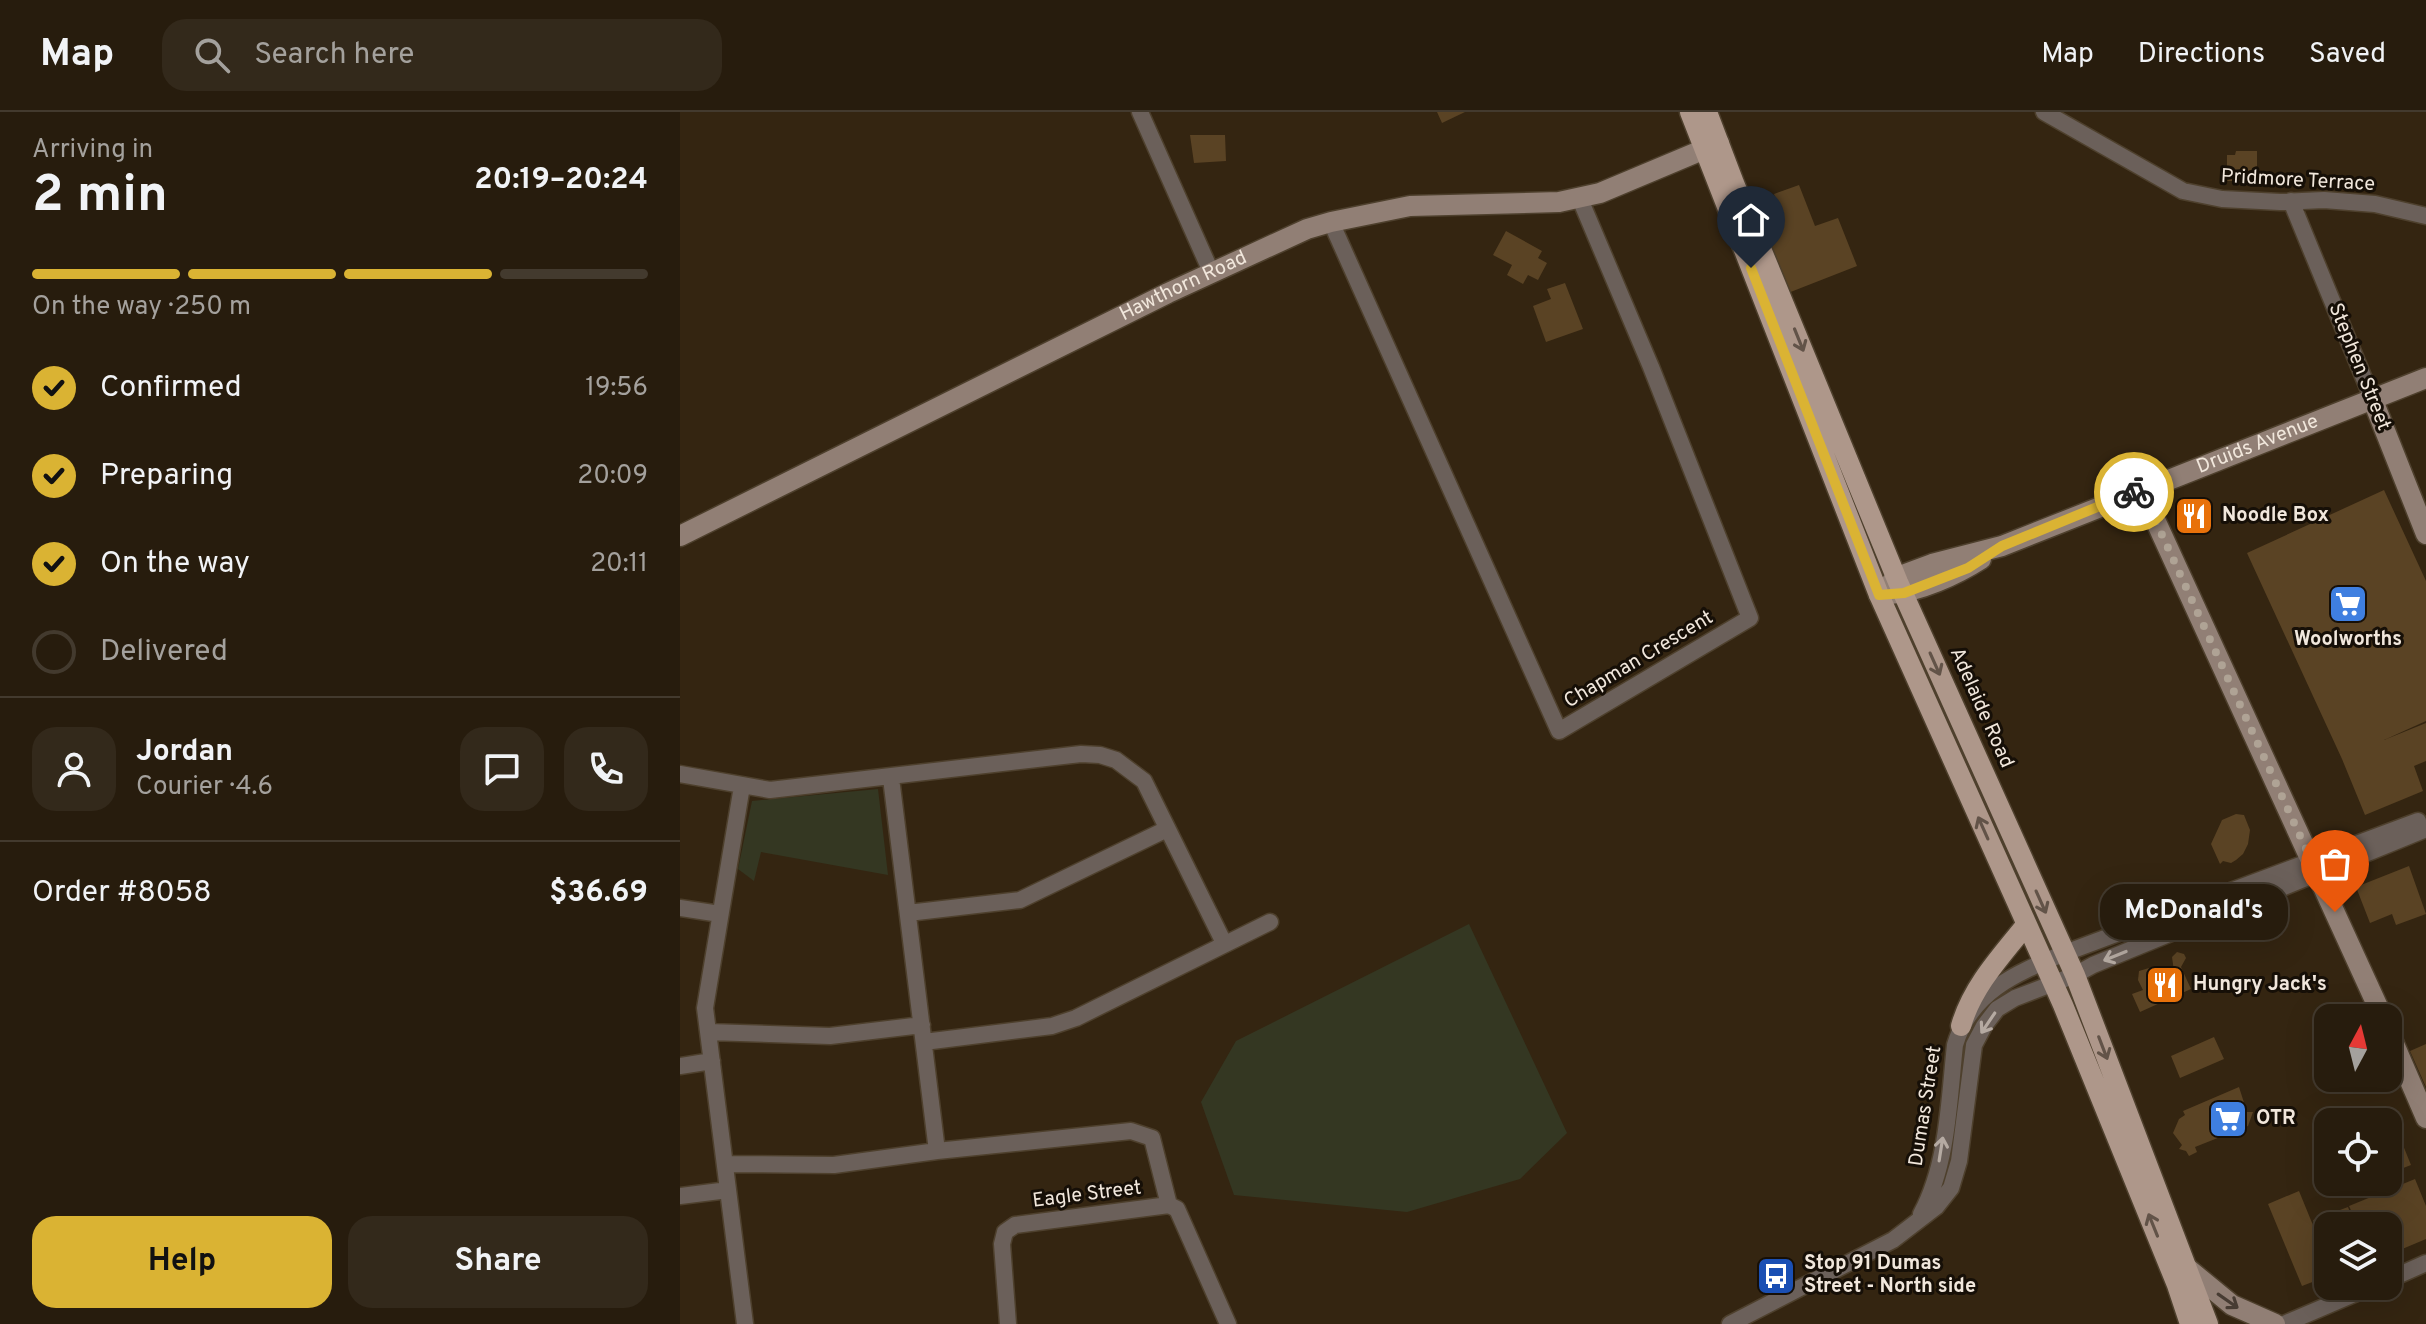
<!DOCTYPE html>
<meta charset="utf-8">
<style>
body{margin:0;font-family:Overpass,sans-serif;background:#33291b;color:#f1f3f6;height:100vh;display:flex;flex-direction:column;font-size:30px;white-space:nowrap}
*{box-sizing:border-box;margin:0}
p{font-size:26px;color:#a4a19d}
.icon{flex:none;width:44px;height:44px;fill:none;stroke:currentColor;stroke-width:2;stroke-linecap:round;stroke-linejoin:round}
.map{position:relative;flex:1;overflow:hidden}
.side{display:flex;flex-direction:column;background:#271c0d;width:680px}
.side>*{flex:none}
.needle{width:52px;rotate:7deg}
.fabs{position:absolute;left:1634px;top:892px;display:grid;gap:16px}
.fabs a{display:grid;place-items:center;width:88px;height:88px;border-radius:16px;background:#271c0d;box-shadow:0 8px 32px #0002,0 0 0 2px #433a2e;font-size:40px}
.pin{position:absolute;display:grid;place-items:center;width:68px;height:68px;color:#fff;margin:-82px -34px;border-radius:50% 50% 50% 0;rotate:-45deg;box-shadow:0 0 8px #0007}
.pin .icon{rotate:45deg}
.courier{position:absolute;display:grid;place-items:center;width:80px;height:80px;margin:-40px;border:6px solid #dab333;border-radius:50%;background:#fff;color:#222;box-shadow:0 2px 10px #0007}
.bubble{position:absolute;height:56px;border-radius:24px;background:#271c0d;box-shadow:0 8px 32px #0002,0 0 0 2px #433a2e;font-size:26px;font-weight:700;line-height:56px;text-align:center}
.overview em{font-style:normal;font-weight:700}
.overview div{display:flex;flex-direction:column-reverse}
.overview{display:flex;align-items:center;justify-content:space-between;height:136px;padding:0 32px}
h1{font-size:52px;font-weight:700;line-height:60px}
.bar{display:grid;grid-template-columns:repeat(4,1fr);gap:12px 8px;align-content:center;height:96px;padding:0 32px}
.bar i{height:10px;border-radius:6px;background:#433a2e}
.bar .active{background:#dab333}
.bar p{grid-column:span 4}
.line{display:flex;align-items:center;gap:20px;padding:0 32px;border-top:2px solid #433a2e}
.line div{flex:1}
.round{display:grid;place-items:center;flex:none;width:84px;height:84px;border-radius:24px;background:#33291b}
ol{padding:0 32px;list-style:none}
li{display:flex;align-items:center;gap:24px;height:88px}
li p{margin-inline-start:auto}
li .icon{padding:8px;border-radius:50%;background:#dab333;color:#111;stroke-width:4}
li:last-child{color:#a4a19d}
li i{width:44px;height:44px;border:4px solid #433a2e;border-radius:50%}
.action{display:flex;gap:16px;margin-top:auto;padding:16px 32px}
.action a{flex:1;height:92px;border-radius:24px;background:#dab333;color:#111;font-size:32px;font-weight:700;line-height:92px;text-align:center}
.action a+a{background:#33291b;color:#f1f3f6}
header{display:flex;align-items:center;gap:48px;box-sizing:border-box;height:112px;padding:0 40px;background:#271c0d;border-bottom:2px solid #433a2e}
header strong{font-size:38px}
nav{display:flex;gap:44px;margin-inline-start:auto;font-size:28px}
.search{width:560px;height:72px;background:#33291b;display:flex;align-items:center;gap:20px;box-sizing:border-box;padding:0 28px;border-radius:24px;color:#a4a19d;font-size:30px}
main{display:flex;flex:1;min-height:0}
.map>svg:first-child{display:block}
.green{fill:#343722}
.building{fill:#5a4324}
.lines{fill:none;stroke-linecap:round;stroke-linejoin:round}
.street-casing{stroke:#4e402d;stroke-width:19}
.secondary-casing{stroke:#4e402d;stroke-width:23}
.primary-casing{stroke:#4e402d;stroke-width:23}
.street{stroke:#6b605a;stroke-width:16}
.secondary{stroke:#917f75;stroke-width:20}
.primary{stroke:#ae978a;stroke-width:20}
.oneway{stroke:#625348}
.oneway2{stroke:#b5aaa2}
.oneway3{stroke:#473c33}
.done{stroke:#afa395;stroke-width:8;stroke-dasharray:0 14.4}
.route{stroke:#dab333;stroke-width:10}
.labels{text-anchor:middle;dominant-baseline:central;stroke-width:6;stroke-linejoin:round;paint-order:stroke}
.street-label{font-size:20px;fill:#f1e7dc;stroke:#160f07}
.poi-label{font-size:20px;font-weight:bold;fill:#f1e7dc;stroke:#160f07;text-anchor:start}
</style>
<header>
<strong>Map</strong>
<div class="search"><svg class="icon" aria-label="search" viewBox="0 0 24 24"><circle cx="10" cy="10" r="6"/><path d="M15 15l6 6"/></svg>Search here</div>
<nav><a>Map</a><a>Directions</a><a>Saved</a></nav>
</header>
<main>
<section class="side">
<div class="overview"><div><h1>2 min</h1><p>Arriving in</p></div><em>20:19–20:24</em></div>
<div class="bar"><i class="active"></i><i class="active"></i><i class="active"></i><i></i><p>On the way · 250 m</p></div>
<ol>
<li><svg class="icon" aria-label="check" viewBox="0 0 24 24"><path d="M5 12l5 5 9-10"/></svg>Confirmed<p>19:56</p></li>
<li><svg class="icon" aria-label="check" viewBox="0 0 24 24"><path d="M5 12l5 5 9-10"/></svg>Preparing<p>20:09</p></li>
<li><svg class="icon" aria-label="check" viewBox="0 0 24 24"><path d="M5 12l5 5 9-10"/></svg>On the way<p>20:11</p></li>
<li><i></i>Delivered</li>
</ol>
<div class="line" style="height:144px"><a class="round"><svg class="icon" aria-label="person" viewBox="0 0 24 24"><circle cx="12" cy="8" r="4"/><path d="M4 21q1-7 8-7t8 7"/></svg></a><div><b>Jordan</b><p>Courier · 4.6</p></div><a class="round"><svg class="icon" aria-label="chat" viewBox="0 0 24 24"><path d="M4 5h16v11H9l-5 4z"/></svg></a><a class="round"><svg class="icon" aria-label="phone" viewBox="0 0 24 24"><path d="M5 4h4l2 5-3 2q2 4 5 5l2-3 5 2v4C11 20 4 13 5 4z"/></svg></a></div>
<div class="line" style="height:104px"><div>Order #8058</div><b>$36.69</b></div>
<div class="action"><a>Help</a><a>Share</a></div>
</section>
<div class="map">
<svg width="1746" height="1212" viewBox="0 0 1746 1212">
<rect width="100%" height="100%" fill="#342511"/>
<path class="green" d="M198,677l10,86 -127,-23 -7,29 -16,-12 14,-68z
M789,812l98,209 -47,46 -113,33 -173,-17 -33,-93 35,-61z"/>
<path class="building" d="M757,0h28l-23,11z
M510,23h35l1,26 -32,2z
M1556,39h21v30h-30v-26h8z
M1119,73l16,41 23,-8 19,48 -69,27 -28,-70 22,-8 -8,-21z
M826,119l36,20 -4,7 9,5 -9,17 -10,-5 -5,9 -16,-9 5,-10 -19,-10z
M885,171l18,46 -37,13 -13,-36 18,-7 -4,-10z
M1704,378l42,91v140l-42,19 42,-17v38l-12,5 9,25 -58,24 -23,-56 -95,-206z
M1556,702l8,1 6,15 -2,14 -5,10 -7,6 -5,3 -8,-2 -3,3 -9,-20 11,-24z
M1729,754l17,48 -30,11 -4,-11 -22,9 -14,-36z
M1497,840l7,2 2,4 -5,9 10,22 -51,23 -8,-18 11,-4 -5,-10 1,-9 10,-3 6,2 3,7 16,-6 -2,-14z
M1534,925l10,22 -44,19 -9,-22z
M1746,932v43l-16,-36z
M1559,975l8,25h6l-5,14 -53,21 2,5 -8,4 -3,-5 -7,-2 3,-4 -9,-12 6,-14 6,-4 -2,-4z
M1714,1011l17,42 -23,9v-49z
M1735,1067l11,27v33l-38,16v-29h-30l-9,-20z
M1619,1079l29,71v14l-26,10 -34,-82z
M1668,1095l7,19h-27v30l-15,-36z"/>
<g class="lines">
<g class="street-casing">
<path id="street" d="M460,0l72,162
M1364,0l139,79 39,8 58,3 44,-2 51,4 51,12
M1611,89l81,197
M651,110l228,509 191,-113 -99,-251 -71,-168
M0,662l90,16 311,-36 19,1 16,5 28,21 80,162
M211,666l46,373
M62,674l-37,222 40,316
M0,796l40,6
M228,801l112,-13 147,-71
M28,920l122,4 92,-11
M244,930l128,-16 24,-8 194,-96
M0,954l32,-5
M45,1052l109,1 103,-14 194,-20 21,7 17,67
M0,1084l48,-6
M1241,1102c27,-50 28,-114 34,-169 16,-54 62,-72 110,-92l353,-132
M1708,1168l38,-17
M328,1212l-6,-80 3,-12 10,-7 154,-20 8,4 51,115
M1050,1212l163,-84 43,-33 15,-19 8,-27 15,-116 10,-19 13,-17 18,-11 60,-23 18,-10 333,-136
M1604,1212l89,-38"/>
</g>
<g class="secondary-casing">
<g id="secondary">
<path d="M1692,286l54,136"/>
<path d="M1461,377l242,529"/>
<path id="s1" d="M0,424l488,-243 139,-64 24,-7 79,-16 149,-4 41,-9 119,-50"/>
<path d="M1209,482c30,-2 67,-19 92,-35"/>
<path id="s2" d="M1199,483l18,-18 35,-13 70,-18 424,-168"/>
<path d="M1708,918l38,88"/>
<path d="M1507,1156l45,37 43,19"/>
</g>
</g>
<g class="primary-casing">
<path id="primary" d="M1010,0l189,483 184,410 114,280 13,39
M1027,0l27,71 164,399 177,393 133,349
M1281,914c11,-39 40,-70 65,-101"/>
</g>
<use href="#street" class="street"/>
<use href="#secondary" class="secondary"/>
<use href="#primary" class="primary"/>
</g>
<defs><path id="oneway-shaft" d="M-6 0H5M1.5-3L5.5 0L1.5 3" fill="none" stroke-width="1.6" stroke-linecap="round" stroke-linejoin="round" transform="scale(2)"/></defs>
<g class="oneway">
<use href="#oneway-shaft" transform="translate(1119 228) rotate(68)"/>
<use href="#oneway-shaft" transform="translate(1255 552) rotate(66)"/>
<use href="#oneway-shaft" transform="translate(1303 716) rotate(-114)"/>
<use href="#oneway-shaft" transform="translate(1361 790) rotate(66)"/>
<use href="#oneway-shaft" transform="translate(1423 936) rotate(69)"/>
<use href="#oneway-shaft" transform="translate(1473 1113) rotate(-112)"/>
</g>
<g class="oneway2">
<use href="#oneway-shaft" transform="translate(1435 844) rotate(158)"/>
<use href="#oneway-shaft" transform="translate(1308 911) rotate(124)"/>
<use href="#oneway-shaft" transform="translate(1261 1037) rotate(-81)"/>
</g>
<use class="oneway3" href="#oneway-shaft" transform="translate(1548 1189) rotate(35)"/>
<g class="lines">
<path class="done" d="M1454,380l7,-3 194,423"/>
<path class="route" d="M1071,156l128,327 25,-2 64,-25 34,-22 132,-54"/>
</g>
<defs>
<g id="restaurant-square" transform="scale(2)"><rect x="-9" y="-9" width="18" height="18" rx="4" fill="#e8710a" stroke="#160f07"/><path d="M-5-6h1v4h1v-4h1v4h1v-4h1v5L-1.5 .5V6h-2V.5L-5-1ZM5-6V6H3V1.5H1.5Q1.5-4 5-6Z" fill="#fff"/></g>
<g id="supermarket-square" transform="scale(2)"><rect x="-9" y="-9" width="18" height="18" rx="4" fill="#3f7fe0" stroke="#160f07"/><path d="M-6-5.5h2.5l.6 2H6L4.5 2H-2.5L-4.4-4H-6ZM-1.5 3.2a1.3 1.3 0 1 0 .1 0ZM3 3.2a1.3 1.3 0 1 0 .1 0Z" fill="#fff"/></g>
<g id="bus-square" transform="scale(2)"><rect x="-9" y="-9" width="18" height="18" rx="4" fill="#1a4fb4" stroke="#160f07"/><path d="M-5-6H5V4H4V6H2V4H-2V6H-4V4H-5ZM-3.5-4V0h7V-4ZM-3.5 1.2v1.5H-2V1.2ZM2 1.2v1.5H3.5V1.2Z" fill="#fff"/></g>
</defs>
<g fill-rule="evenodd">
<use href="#restaurant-square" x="1514" y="404"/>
<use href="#supermarket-square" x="1668" y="492"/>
<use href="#restaurant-square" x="1485" y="873"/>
<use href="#supermarket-square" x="1548" y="1007"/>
<use href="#bus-square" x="1096" y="1164"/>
</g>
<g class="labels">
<g class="street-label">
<text transform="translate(1618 69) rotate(3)">Pridmore Terrace</text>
<text stroke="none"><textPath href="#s1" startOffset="562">Hawthorn Road</textPath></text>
<text transform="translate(1679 255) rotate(68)">Stephen Street</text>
<text stroke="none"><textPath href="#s2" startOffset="410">Druids Avenue</textPath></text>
<text transform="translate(959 548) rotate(-31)">Chapman Crescent</text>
<text transform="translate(1301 596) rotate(66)">Adelaide Road</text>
<text transform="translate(1246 994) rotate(-81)">Dumas Street</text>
<text transform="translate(407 1083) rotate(-7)">Eagle Street</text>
</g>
<g class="poi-label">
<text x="1542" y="404">Noodle Box</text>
<text x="1668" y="528" text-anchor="middle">Woolworths</text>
<text x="1513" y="873">Hungry Jack's</text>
<text x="1576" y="1007">OTR</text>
<text x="1124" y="1152">Stop 91 Dumas<tspan x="1124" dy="23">Street - North side</tspan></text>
</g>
</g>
</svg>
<div class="fabs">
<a><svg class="needle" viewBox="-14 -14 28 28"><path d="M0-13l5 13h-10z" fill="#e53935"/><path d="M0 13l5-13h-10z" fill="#a4a19d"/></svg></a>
<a><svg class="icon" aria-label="locate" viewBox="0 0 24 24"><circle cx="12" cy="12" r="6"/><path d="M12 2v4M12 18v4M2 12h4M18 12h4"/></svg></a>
<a><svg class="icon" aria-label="layers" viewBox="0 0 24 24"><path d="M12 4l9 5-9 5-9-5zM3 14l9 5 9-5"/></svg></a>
</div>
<div class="pin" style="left:1655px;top:800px;background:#ea580c"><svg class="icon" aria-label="bag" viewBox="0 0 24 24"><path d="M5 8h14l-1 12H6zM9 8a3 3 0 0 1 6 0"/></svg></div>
<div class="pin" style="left:1071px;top:156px;background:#1f2937"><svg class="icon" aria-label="home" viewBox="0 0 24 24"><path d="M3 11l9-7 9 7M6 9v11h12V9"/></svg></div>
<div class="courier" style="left:1454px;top:380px"><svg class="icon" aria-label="bike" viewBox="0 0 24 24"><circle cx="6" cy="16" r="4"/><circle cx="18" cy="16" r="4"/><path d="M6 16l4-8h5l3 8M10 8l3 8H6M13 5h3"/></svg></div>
<div class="bubble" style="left:1420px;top:772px;width:188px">McDonald's</div>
</div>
</main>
